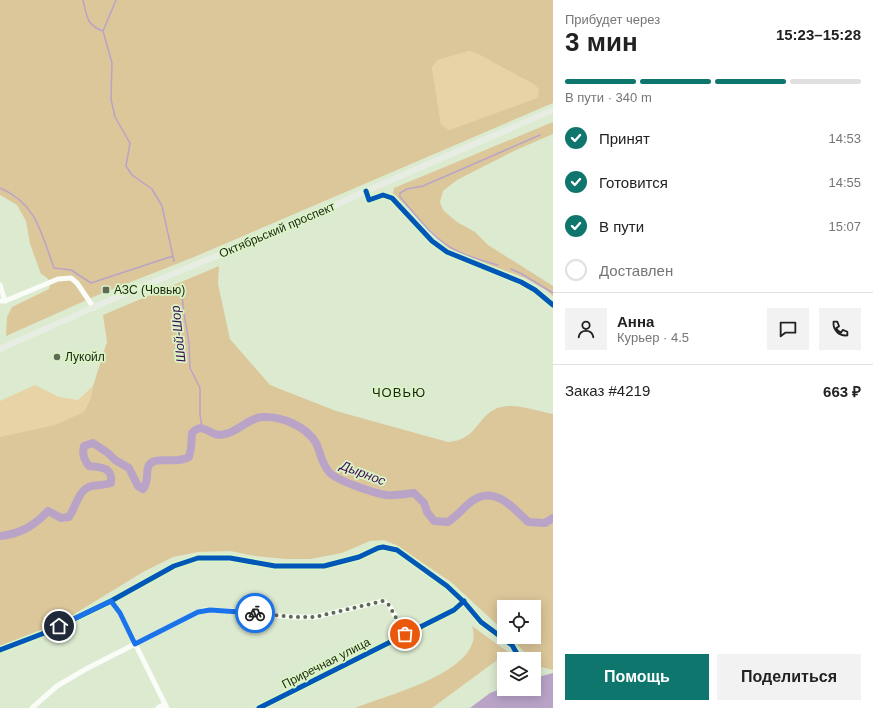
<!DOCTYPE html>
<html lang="ru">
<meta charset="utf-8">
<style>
body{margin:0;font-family:Helvetica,sans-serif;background:#f2f2f2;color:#222;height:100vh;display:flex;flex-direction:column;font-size:15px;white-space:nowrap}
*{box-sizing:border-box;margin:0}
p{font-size:13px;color:#767676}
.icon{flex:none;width:22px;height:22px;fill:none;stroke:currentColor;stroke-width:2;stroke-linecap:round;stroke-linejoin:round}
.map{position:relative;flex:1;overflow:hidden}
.sheet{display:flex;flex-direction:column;background:#fff;width:320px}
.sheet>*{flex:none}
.fabs{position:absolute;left:497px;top:600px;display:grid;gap:8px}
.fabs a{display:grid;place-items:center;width:44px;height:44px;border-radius:0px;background:#fff;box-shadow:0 2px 10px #0003;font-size:20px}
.pin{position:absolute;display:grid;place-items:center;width:34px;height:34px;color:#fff;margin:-17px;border:2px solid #fff;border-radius:50%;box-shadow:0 1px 4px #0007}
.courier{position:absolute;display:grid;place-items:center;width:40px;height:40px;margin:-20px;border:3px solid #1a73e8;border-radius:50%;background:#fff;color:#222;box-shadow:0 1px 5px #0007}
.head em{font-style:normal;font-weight:800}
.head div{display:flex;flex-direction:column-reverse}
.head{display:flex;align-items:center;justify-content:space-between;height:68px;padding:0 12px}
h1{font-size:26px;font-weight:800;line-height:30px}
.bar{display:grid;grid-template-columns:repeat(4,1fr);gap:6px 4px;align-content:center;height:48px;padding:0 12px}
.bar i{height:5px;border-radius:3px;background:#e0e0e0}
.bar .selected{background:#0f766e}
.bar p{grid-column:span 4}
.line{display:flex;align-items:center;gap:10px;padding:0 12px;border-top:1px solid #e0e0e0}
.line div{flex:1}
.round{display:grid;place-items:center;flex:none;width:42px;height:42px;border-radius:0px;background:#f2f2f2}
ol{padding:0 12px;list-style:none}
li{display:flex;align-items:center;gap:12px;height:44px}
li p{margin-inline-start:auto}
li .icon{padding:4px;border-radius:50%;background:#0f766e;color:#fff;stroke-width:4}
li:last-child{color:#767676}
li i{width:22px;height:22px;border:2px solid #e0e0e0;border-radius:50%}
.button{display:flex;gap:8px;margin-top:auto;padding:8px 12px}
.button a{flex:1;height:46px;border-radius:0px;background:#0f766e;color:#fff;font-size:16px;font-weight:800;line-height:46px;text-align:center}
.button a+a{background:#f2f2f2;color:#222}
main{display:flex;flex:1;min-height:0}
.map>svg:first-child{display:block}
.green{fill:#e8d3a7}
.forest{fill:#dcc79b;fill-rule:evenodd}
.water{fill:#b9a4c7}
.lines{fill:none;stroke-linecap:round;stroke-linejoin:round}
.stream{stroke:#b9a4c7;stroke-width:1.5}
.river{stroke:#b9a4c7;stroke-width:8}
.minor{stroke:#fafcf8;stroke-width:5}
.major{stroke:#e8ede3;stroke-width:6}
.cycleway-casing{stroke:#dbf4c6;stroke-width:8}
.cycleway{stroke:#0057b8;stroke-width:5}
.done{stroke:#5f6955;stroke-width:4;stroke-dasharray:0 7.2}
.route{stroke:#1a73e8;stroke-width:5}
.poi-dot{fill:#5f6955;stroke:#dbf4c6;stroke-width:1.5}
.labels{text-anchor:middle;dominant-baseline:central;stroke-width:3.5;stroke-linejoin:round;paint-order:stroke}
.street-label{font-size:12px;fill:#1b2413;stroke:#dbf4c6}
.poi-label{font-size:12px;fill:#1b2413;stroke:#dbf4c6;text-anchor:start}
.water-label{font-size:13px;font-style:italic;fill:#3e0b57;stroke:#dbf4c6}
.neighbourhood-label{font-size:13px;letter-spacing:1px;fill:#1b2413;stroke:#dbf4c6}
</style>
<main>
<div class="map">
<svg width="553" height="708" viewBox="0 0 553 708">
<rect width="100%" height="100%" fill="#dcead0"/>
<path class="green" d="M469,51l9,3 57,31 4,5 -2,8 -88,32 -8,-6 -9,-57 6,-7z
M35,385l24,12 19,3 16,-15c-1,9 -3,18 -8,26 -10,13 -69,24 -86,27v-37z"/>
<path class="forest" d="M0,0h553v103l-359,154 -96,38 -92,41 1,-19 5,-10 37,-18c3,-9 -1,-11 -8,-15l-11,-30 -4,-23 -9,-16 -17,-10zM469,51l9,3 57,31 4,5 -2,8 -88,32 -8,-6 -9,-57 6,-7z
M553,122v12l-37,16 -59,30 -14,11 -3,11 3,8 14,12 18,10 13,13 65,41v10l-7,-6 -21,-12 -60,-22 -17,-8 -55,-55 1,-5z
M219,266l-1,18 12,55 40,46 66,26 112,31c31,-2 29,-29 53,-35 16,-4 36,4 52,7v256l-12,-3 -7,-6v-2l-5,-2 -19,-20h24v-30h-30v24l-53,-49 -55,-37 -12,-5 -14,1 -28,12 -32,6h-24l-31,-3 -25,-5 -32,1 -25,5 -30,15 -116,71 -27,9v-215l55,-12 29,-13 7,-14 2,-12 14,-44 -4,-27z
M472,626l36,26 -76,56h-77c28,-12 133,-37 117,-82z"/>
<path class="water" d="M553,673v35h-83l20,-15 14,-5 30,1v-11z"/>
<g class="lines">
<path class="stream" d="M83,0c4,16 3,25 20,31
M116,0l-13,31 9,32 -1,36 4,18 15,26 -4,23 6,9 20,14 10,17 12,55
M0,188c37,16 41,45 54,80l17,2 20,13 82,-27
M498,265c-14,-4 -30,-8 -43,-15 -23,-12 -39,-35 -55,-53v-4l7,-4 16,-3 117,-51
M511,269l11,5 31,19
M182,285l1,22 6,36 1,25 10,20v27l2,12"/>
<path class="river" d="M0,536c20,-2 34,-10 48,-25l13,7 8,-1c7,-10 9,-27 22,-31 7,-1 13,-1 20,-3 2,-16 -10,-16 -22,-17 -5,-6 -7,-13 -5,-20l9,-3 15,10 7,7 14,8 9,18 5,3c7,-9 2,-17 6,-24 7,-10 26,0 40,-8l2,-9 1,-15c13,-13 18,6 33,1 14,-3 23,-16 38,-17 18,-1 43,9 53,26 5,10 5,21 14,30 8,8 44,20 56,22 9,1 19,-1 28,-2l10,10 3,9 7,9 14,1c9,-6 16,-15 24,-21 22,-16 41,6 56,21l17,1 8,-5"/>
<path class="minor" d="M366,191l3,9 14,-5 9,3 40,43 15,11 74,30 14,8 18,15
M0,285l5,16
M0,301h5l53,-22 13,-1 6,5 17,25
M111,601l9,12 47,95
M0,650l47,-18 64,-31 63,-35 24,-8h32l45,8h49l35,-9 19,-9 5,-1 14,3 50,36 18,17 16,19 31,23 8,14
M503,675h1
M32,708l25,-22 29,-17 112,-57 6,-2 28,1 60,6h23l68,-16 6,4 16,29
M158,708l7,-4
M259,708l195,-98 10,-9"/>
<path class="major" d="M0,349l117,-52 184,-76 65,-30 187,-81"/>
<g class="cycleway-casing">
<path id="cycleway" d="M366,191l3,9 14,-5 9,3 40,43 15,11 74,30 14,8 18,15
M0,650l47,-18 64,-31 63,-35 24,-8h32l45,8h49l35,-9 19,-9 5,-1 14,3 50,36 18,17 16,19 31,23 8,14
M259,708l195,-98 10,-9"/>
</g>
<use href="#cycleway" class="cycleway"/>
</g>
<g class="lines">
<path class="done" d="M255,613l37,4h23l68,-16 6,4 16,29"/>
<path class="route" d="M59,626l52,-25 9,12 15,31 63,-32 12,-2 45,3"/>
</g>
<g class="poi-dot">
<rect x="102" y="286" width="8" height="8" rx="2"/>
<circle cx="57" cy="357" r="4"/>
</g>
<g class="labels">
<g class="street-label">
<text transform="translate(277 230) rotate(-23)">Октябрьский проспект</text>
<text transform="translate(326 663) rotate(-27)">Приречная улица</text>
</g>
<g class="poi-label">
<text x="114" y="290">АЗС (Човью)</text>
<text x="65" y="357">Лукойл</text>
</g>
<g class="water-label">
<text transform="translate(178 334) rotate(-96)">Шой-Шор</text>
<text transform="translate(363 473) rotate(21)">Дырнос</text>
</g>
<g class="neighbourhood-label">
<text x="399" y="392">ЧОВЬЮ</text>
</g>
</g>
</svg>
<div class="fabs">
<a><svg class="icon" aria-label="locate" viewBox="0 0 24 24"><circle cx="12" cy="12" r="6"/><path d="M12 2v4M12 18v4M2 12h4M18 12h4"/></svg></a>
<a><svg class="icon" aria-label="layers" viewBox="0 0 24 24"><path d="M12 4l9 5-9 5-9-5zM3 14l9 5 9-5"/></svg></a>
</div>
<div class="pin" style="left:405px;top:634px;background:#ea580c"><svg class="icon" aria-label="bag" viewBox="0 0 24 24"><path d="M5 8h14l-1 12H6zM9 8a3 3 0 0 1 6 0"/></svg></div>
<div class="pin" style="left:59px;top:626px;background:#1f2937"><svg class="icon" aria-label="home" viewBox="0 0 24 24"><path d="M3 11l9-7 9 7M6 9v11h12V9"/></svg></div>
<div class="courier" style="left:255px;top:613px"><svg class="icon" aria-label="bike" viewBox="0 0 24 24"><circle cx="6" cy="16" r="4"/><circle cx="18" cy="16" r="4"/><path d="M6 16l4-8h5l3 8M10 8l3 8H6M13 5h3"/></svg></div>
</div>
<section class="sheet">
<div class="head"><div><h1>3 мин</h1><p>Прибудет через</p></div><em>15:23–15:28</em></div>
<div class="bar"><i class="selected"></i><i class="selected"></i><i class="selected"></i><i></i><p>В пути · 340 m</p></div>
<ol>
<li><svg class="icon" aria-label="check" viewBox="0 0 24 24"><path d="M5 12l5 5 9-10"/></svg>Принят<p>14:53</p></li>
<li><svg class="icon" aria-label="check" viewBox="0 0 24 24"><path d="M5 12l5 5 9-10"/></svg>Готовится<p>14:55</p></li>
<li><svg class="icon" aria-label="check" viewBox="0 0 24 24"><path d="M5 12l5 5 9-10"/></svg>В пути<p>15:07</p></li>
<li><i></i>Доставлен</li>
</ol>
<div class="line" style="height:72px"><a class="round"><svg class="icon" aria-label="person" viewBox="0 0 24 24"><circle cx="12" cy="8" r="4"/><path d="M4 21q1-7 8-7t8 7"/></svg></a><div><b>Анна</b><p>Курьер · 4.5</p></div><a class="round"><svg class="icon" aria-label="chat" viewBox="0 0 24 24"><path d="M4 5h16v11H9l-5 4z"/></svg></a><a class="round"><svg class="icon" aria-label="phone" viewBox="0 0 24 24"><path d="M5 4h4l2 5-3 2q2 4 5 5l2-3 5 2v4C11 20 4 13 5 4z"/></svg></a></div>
<div class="line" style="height:52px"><div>Заказ #4219</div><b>663 ₽</b></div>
<div class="button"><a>Помощь</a><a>Поделиться</a></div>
</section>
</main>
